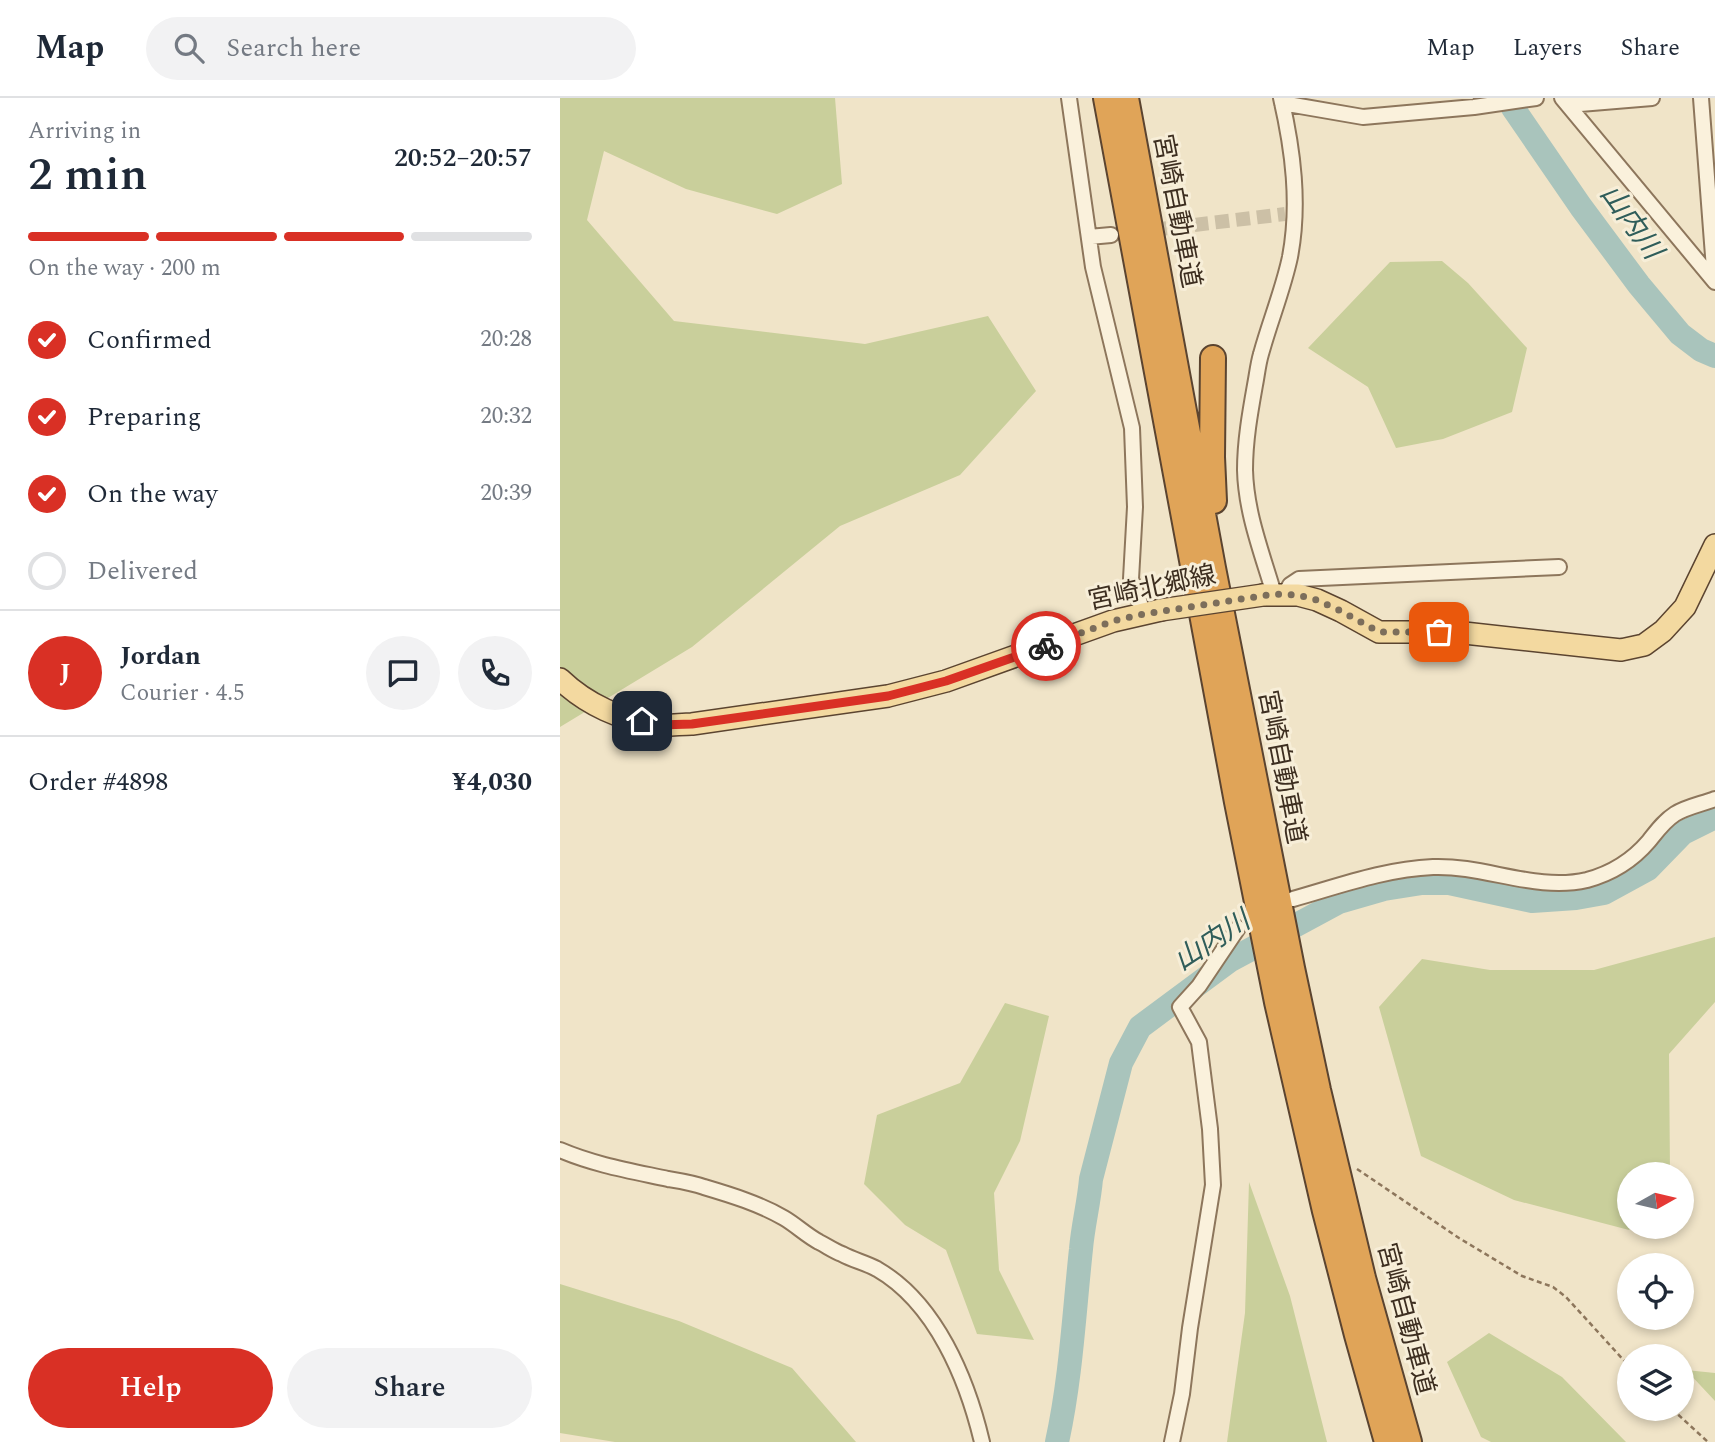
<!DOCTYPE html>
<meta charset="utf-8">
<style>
body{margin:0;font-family:Spectral,"Noto Sans JP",serif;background:#f2f2f3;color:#1f2937;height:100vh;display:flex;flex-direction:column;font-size:26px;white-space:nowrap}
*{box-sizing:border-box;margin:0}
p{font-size:23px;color:#747a83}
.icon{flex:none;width:38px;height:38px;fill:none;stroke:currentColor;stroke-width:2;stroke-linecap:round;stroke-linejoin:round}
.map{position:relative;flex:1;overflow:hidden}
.panel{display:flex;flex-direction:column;background:#fff;width:560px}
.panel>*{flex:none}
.needle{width:46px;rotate:82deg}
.tools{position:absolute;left:1057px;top:1064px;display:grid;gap:14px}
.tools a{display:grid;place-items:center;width:77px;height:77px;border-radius:50%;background:#fff;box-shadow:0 4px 10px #0003;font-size:35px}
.pin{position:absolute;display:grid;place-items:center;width:60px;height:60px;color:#fff;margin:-30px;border-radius:14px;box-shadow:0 4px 10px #0006}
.courier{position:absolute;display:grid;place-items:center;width:70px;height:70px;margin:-35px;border:5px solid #d93025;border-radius:50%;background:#fff;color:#222;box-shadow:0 2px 9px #0007}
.headline em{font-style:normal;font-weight:600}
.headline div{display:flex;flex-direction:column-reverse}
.headline{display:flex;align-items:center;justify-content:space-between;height:119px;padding:0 28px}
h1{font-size:46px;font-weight:600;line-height:52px}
.bar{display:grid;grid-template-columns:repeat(4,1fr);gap:10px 7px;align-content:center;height:84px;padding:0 28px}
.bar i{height:9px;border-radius:5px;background:#e0e1e3}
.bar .selected{background:#d93025}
.bar p{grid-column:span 4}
.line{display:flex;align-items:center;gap:18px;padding:0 28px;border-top:2px solid #e0e1e3}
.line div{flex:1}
.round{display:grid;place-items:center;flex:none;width:74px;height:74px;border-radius:37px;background:#f2f2f3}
ol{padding:0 28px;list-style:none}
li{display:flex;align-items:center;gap:21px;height:77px}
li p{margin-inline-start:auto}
li .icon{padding:7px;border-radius:50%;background:#d93025;color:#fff;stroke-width:4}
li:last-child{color:#747a83}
li i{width:38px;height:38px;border:4px solid #e0e1e3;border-radius:50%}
.button{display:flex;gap:14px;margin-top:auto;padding:14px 28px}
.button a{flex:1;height:80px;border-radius:42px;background:#d93025;color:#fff;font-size:28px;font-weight:600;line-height:80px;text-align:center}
.button a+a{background:#f2f2f3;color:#1f2937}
header{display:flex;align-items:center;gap:42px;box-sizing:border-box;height:98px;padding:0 35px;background:#fff;border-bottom:2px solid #e0e1e3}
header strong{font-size:33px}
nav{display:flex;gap:38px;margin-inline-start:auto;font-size:24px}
.search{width:490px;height:63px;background:#f2f2f3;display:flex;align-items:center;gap:18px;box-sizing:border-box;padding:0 24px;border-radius:38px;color:#747a83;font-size:26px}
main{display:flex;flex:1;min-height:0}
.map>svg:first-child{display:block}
.green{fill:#c9cf9b}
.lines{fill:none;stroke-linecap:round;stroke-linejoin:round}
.river{stroke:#a9c4bc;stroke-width:24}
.minor-tunnel{stroke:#ccc0a6;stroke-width:14;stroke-dasharray:14 7;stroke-linecap:butt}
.minor-casing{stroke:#8d765c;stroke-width:18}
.primary-casing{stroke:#5b4430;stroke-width:24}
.motorway-casing{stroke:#5b4430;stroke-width:28}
.path{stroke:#8d765c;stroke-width:2.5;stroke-dasharray:5 3.5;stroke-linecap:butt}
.minor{stroke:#faf1dc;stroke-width:14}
.primary{stroke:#f3d9a0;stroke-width:21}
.motorway{stroke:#e0a458;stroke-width:24}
.primary-bridge-casing{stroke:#5b4430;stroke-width:24;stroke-linecap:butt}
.primary-bridge{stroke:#f3d9a0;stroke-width:21}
.done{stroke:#7c6e5b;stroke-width:7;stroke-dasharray:0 12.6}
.route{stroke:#d93025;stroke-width:9}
.labels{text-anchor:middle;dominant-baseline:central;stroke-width:6;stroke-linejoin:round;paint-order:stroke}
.street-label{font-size:26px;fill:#3d2e20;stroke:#f7eed8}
.water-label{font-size:28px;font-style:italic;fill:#2f5d5a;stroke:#f7eed8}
</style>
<header>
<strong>Map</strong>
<div class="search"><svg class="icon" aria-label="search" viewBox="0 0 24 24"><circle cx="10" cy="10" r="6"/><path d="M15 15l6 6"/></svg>Search here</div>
<nav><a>Map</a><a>Layers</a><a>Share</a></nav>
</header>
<main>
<section class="panel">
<div class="headline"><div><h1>2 min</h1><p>Arriving in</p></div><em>20:52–20:57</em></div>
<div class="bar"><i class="selected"></i><i class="selected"></i><i class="selected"></i><i></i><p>On the way · 200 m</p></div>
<ol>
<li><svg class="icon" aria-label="check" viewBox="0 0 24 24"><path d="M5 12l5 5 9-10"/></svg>Confirmed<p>20:28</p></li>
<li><svg class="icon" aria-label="check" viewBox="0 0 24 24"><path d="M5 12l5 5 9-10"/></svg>Preparing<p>20:32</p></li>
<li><svg class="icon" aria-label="check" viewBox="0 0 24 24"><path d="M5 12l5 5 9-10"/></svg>On the way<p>20:39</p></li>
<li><i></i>Delivered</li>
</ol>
<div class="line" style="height:126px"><b class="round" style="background:#d93025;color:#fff">J</b><div><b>Jordan</b><p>Courier · 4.5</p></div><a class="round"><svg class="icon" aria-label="chat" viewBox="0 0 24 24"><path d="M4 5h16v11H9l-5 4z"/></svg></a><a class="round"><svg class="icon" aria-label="phone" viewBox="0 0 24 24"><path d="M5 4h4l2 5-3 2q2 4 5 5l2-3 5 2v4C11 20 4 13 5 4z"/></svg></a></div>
<div class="line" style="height:91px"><div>Order #4898</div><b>¥4,030</b></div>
<div class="button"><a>Help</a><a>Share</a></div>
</section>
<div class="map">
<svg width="1155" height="1344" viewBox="0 0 1155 1344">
<rect width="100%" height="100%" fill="#f0e4c8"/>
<path class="green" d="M0,0h275l7,86 -65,30 -91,-25 -82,-38 -17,69 87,101 191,23 123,-28 48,75 -76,84 -120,51 -148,121 -132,80z
M882,163l26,22 59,65 -15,64 -69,27 -47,9 -28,-61 -60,-39 82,-86z
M1155,839v65l-46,52 1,120h-41v53h2l-2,3 -115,-30 -93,-44 -42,-149 43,-48 68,11h104z
M445,905l44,13 -29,125 -26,52 5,77 35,70 -57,-6 -31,-84 -41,-25 -41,-41 13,-69 83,-32z
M689,1084l41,114 37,146h-100l18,-129z
M0,1186l119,37 113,47 64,74h-241l-55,-9z
M929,1235l73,44 64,65h-135l-10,-5 -34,-75z
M1126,1272l29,3v28z"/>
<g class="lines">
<path class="river" d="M953,10l68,99 58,78 41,49 21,16 14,6
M497,1344c14,-64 17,-128 24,-193 2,-24 8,-46 10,-70l30,-116 19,-36 89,-66 110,-59 45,-13 38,-6h27l83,18 44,-3 28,-5 44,-24 35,-36 32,-16"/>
<path class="minor-tunnel" d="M551,137l174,-21"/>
<g class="minor-casing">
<path id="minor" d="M509,0l24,169 39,161 3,79 -4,72 13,35
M1002,0l153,184
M1141,0l14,184
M722,5l81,14 111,-10 62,-9
M1008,7l84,-7
M529,139l22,-2
M714,496c-12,-41 -28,-81 -29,-124 0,-29 5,-57 10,-85 2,-10 3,-21 6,-31 9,-33 22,-64 29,-97 10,-53 3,-107 -9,-159
M725,496l5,-9 9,-6 260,-12
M733,801c46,-13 92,-30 140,-32 52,-2 103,25 154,13 26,-7 45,-19 62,-39 8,-10 15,-20 26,-27 11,-7 27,-10 40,-15
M0,1052c35,15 71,21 108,29 12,2 25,4 36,8 27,8 56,17 80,31 12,7 22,17 35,24 8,4 15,9 23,12 11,6 24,9 35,15 59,34 90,110 105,173
M612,1344l10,-48 8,-66 23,-143 -3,-56 -11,-87 -19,-35 19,-21 39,-58"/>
</g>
<g class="primary-casing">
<path id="primary" d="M703,497h35l19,5 24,11 38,21h76l166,18 23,-5 19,-14 22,-24 30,-62
M0,581c26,25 62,42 99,46 10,1 22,-1 33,-1l196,-28 58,-15 167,-60 48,-11"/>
</g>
<g class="motorway-casing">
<path id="motorway" d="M546,0l131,704 40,200 48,209 32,124 30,107
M566,0l87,470 79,400 26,122 45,188 46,164
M653,260l-1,99 2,44"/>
</g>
<path class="path" d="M797,1071l102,69 63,38 31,11 13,10 63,69
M1112,1311l36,33"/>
<use href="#minor" class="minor"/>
<use href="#primary" class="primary"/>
<use href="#motorway" class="motorway"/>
<g class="primary-bridge-casing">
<path id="primary-bridge" d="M601,512l102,-15"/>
</g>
<use href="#primary-bridge" class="primary-bridge"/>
</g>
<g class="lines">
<path class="done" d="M486,548l67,-25 31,-7 130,-20 24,1 19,5 24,11 38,21h60"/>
<path class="route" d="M82,623l17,4 33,-1 196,-28 58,-15 100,-35"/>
</g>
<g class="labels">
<g class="street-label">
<text transform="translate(617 113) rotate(79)">宮崎自動車道</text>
<text transform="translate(592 490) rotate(-12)">宮崎北郷線</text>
<text transform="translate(722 669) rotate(79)">宮崎自動車道</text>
<text transform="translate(846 1221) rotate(75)">宮崎自動車道</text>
</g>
<g class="water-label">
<text transform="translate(1071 124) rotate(54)">山内川</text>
<text transform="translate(652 843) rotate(-33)">山内川</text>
</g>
</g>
</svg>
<div class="tools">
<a><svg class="needle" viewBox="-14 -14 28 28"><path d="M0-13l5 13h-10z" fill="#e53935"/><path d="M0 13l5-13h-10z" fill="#747a83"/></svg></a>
<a><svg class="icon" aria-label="locate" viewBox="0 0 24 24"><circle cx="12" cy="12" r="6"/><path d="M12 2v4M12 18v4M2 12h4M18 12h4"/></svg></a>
<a><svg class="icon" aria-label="layers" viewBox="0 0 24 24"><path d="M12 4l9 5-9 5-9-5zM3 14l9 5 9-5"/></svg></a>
</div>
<div class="pin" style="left:879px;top:534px;background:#ea580c"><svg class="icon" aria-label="bag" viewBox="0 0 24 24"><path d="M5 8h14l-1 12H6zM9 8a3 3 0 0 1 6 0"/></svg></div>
<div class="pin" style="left:82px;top:623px;background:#1f2937"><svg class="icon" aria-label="home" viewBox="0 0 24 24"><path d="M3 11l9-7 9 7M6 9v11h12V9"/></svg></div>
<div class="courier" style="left:486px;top:548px"><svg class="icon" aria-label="bike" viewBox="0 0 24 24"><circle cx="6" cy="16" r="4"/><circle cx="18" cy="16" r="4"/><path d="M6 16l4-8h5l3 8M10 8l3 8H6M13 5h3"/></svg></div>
</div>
</main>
